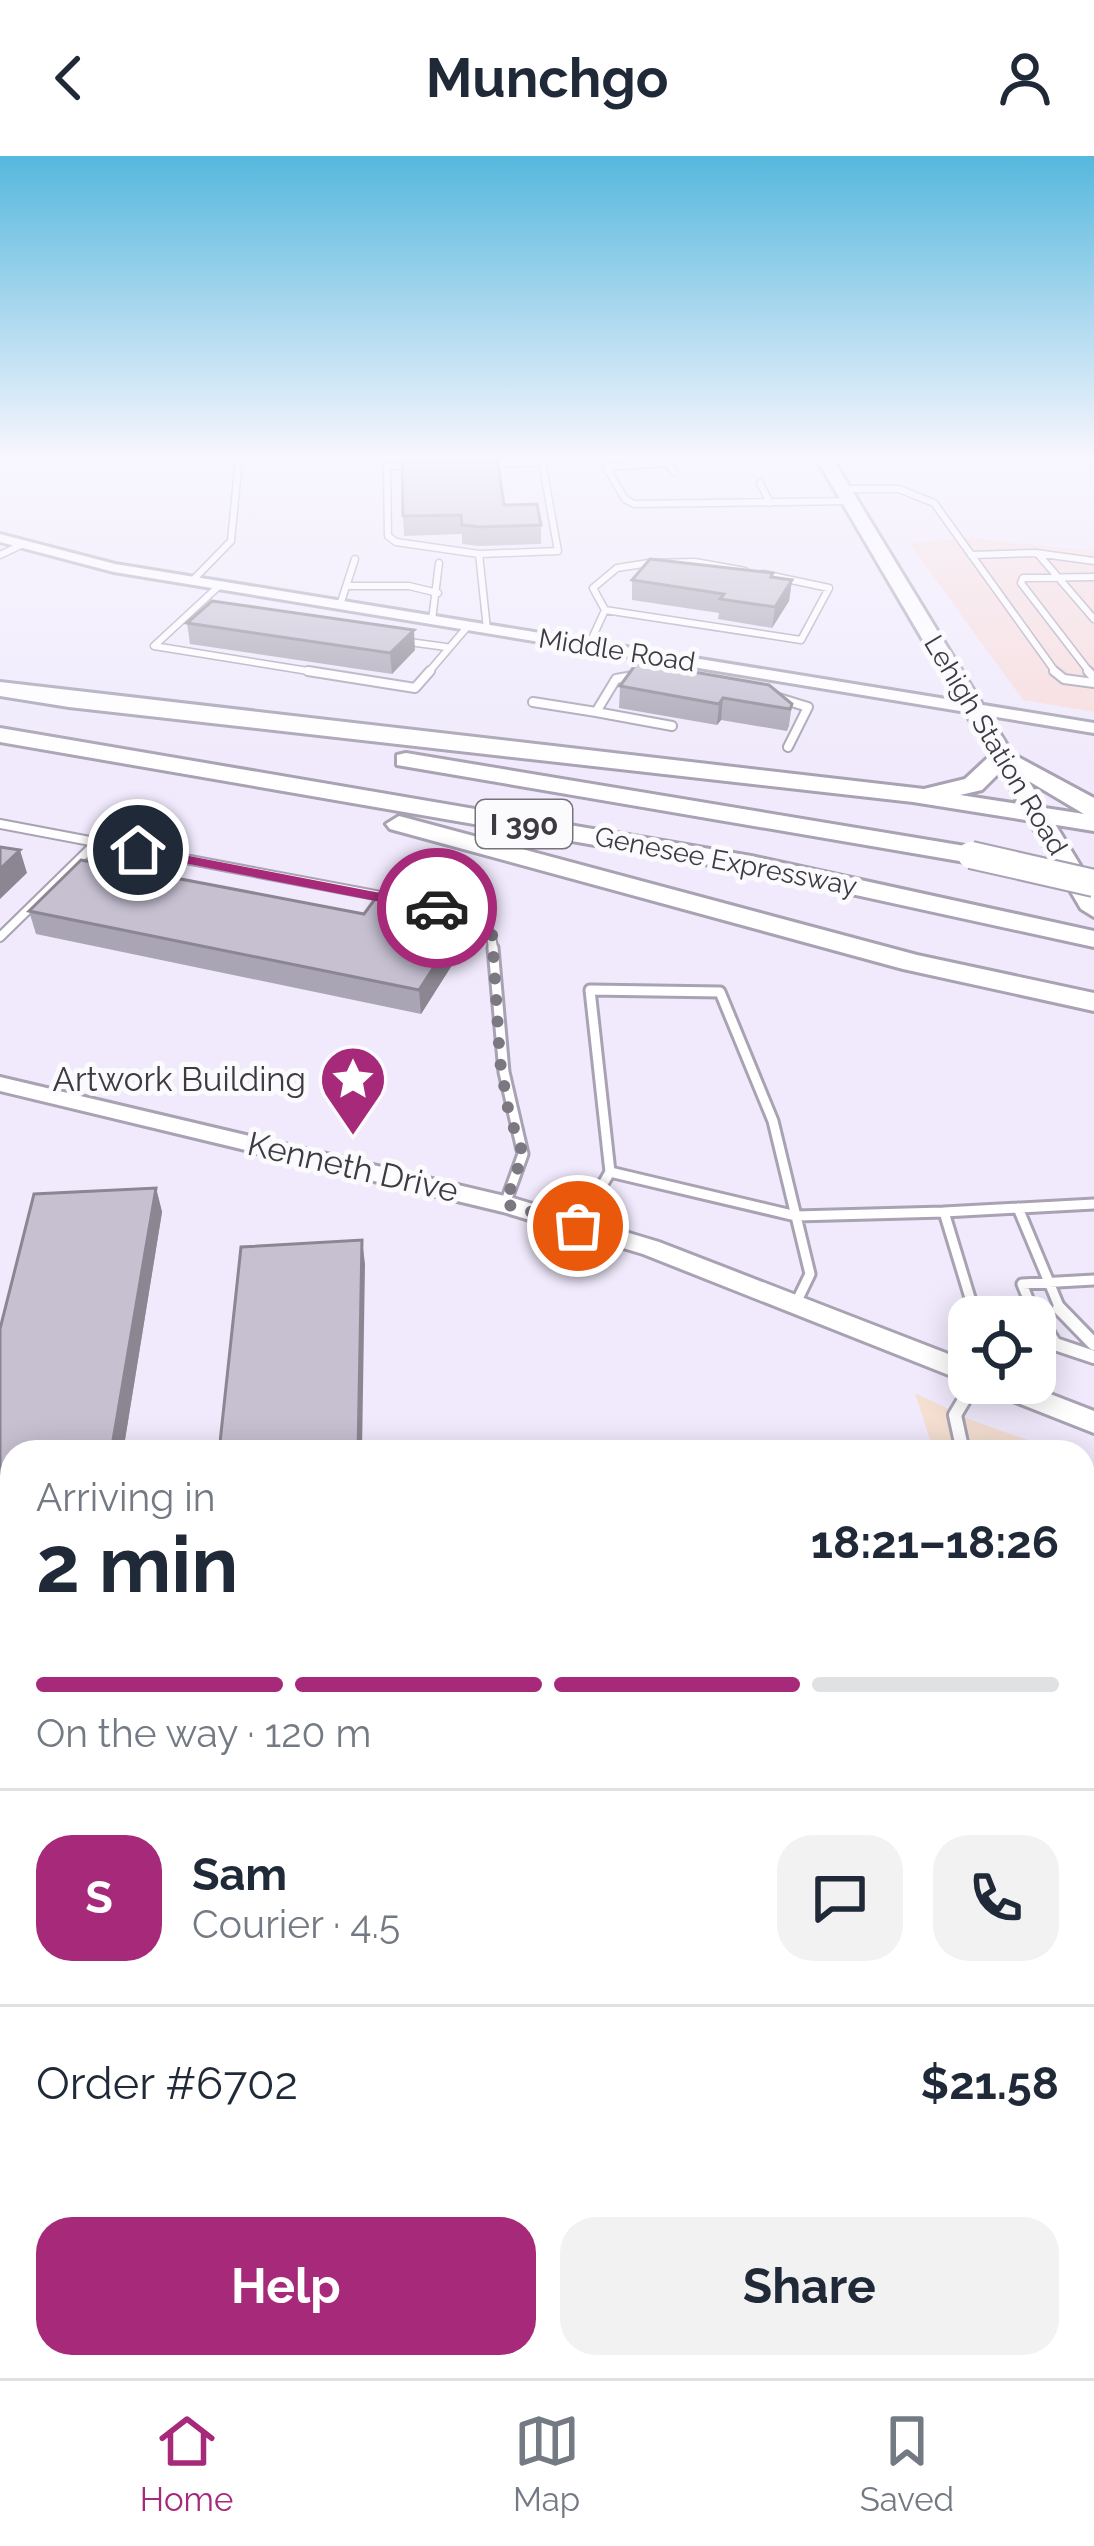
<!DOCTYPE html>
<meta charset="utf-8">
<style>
body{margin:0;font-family:Raleway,sans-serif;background:#f2f2f3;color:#1f2937;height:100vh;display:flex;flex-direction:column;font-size:45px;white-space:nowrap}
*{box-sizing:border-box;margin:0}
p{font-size:39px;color:#747a83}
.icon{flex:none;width:66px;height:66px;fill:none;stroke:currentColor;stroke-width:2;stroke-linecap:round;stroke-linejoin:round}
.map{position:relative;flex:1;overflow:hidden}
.panel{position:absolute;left:0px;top:1284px;width:1095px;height:939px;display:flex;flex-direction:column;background:#fff;border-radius:36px 36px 0 0;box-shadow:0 6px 30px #0003}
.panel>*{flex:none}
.buttons{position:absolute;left:948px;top:1140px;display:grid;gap:24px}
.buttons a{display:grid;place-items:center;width:108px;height:108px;border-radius:24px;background:#fff;box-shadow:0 6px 30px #0003;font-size:60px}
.pin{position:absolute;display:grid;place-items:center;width:102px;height:102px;color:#fff;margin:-51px;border:6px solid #fff;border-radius:50%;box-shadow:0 3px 12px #0007}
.courier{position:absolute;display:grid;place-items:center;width:120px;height:120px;margin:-60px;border:9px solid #a7297a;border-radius:50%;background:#fff;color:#222;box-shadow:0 3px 15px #0007}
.overview em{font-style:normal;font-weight:700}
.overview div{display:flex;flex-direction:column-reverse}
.overview{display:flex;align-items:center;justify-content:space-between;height:204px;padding:0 36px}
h1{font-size:78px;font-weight:700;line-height:90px}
.bar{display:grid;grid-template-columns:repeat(4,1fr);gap:18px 12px;align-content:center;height:144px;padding:0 36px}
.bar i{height:15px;border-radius:9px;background:#e0e1e3}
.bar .active{background:#a7297a}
.bar p{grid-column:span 4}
.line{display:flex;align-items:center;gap:30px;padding:0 36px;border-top:3px solid #e0e1e3}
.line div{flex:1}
.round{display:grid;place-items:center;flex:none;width:126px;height:126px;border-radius:36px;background:#f2f2f3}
.action{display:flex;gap:24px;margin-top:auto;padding:24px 36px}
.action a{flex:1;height:138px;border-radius:36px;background:#a7297a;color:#fff;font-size:48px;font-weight:700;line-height:138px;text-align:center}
.action a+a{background:#f2f2f3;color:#1f2937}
header{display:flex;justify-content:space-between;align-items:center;height:156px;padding:0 36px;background:#fff;font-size:54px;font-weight:700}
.menu{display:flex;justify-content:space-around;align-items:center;height:168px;border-top:3px solid #e0e1e3;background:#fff;font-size:33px;color:#747a83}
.menu a{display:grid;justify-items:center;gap:6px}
.menu .active{color:#a7297a}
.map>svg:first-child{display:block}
.commercial{fill:#f4dfd1}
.industrial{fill:#f7dcdd}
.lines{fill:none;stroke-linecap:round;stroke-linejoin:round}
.service-far4-casing{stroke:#a8a2b3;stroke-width:9}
.service-far3-casing{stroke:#a8a2b3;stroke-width:12}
.service-far2-casing{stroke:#a8a2b3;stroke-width:15}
.service-far1-casing{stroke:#a8a2b3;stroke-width:18}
.service-casing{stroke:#a8a2b3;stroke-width:22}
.tertiary-casing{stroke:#a8a2b3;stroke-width:6}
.primary-casing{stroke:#a8a2b3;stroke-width:6}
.motorway-casing{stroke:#a8a2b3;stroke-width:6}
.service-far4{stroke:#fff;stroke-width:6}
.service-far3{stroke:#fff;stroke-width:8}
.service-far2{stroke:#fff;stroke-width:9}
.service-far1{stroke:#fff;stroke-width:12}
.service{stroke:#fff;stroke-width:16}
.tertiary{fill:#fff;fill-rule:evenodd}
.primary{fill:#fff;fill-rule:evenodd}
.motorway{fill:#fff;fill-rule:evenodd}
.motorway-bridge-casing{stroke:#a8a2b3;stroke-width:30;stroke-linecap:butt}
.motorway-bridge{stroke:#fff;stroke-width:26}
.wall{fill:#aaa5b4}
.shaded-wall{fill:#8b8692}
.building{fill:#c6c0d1;stroke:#8b8692;stroke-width:3}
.route{fill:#a7297a}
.done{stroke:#7c7882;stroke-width:12;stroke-dasharray:0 21.6}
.labels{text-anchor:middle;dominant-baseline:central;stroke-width:10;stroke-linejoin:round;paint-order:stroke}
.far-street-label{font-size:27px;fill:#3d3a41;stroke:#fbfafd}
.shield{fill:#fbfafd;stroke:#767479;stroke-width:3}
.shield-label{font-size:30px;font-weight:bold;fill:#3d3a41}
.poi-label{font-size:33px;fill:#3d3a41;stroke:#fbfafd;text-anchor:end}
.street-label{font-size:33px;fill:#3d3a41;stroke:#fbfafd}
</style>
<header><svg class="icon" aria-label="back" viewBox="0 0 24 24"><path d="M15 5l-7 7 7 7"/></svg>Munchgo<svg class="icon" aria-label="person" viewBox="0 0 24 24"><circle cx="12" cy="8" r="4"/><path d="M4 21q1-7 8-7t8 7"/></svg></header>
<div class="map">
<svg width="1094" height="2222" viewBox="0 0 1094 2222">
<rect width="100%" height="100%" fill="#f0eafc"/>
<path class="commercial" d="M915,1237l56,27 90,32h-127z
M1083,1304l11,4v289l-11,-3z"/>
<path class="industrial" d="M971,382l123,13v161l-71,-12 -114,-157z"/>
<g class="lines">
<g class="service-far4-casing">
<path id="service-far4" d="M415,310h-28l1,70 8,6 83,12 8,75
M674,316l-6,-9 -62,4 19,32 9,5 215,-3
M760,327l10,20
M842,333h57l35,14 123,171
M479,398l79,-3 -16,-89 -54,2
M1038,398l56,65
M0,399l23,-11
M971,399l65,-2 58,8
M192,425l39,-40 8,-83
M220,429l-66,61 173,28
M350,430h59l29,7
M340,449l15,-46
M605,454l196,30 28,-52 -66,-14
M432,464l7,-57
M402,485l44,6
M589,489l16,-35 -12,-22 24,-20 32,-5 46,-1 50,9
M427,518l41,-48
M1091,518l-70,-91 2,-5 71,-1"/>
</g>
<g class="service-far3-casing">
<path id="service-far3" d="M308,515l107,17 15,-17
M1054,515l10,8 30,4
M1088,515l6,7
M639,519l-23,4 -20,33 76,14
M772,540l36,11 -20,40
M533,546l63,10
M0,668l391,74
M462,758c22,8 30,13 31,37
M0,781l97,-95"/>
</g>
<g class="service-far2-casing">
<path id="service-far2" d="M493,792l11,124 19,82 -18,50
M610,1016l186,44 148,-4
M1018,1052l43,103
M578,1070l32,-54 -20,-182 130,2 53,129 37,153 -15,31
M974,1155l-30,-99 150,-8
M1033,1155l-11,-27 72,-4"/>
</g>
<g class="service-far1-casing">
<path id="service-far1" d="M973,1152l3,9
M1032,1152l23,36 39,13
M1059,1152l35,36
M963,1296l-8,-37 19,-32
M1083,1407l11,-5
M1083,1571l11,8"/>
</g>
<g class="service-casing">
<path id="service" d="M1083,1686l11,3
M1083,1883l11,4
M1083,2115l11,4"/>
</g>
<g class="tertiary-casing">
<path id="tertiary" d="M0,378l115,30 979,159v10l-980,-161 -114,-30z
M0,921l513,121 146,44 310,120v21l-326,-129 -140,-42 -503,-121z
M981,1227h41l72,28v22l-109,-43z"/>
</g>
<g class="primary-casing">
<path id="primary" d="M816,302h16l262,430v29l-13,-8z"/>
</g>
<g class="motorway-casing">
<path id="motorway" d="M0,526l924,107 41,-10 30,-28 8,-2 91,49v33l-181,-29 -844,-95 -69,-11zM1005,611l79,47 -124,-19 22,-5z
M0,572l751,128 343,75v16l-343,-75 -751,-130z
M406,597l565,94 13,8 -13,8 -574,-98v-10z
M399,660l518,139 177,38v18l-191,-42 -513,-140 -4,-5z"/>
</g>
<use href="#service-far4" class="service-far4"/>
<use href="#service-far3" class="service-far3"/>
<use href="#service-far2" class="service-far2"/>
<use href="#service-far1" class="service-far1"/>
<use href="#service" class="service"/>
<use href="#tertiary" class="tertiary"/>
<use href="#primary" class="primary"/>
<use href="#motorway" class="motorway"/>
<g class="motorway-bridge-casing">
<path id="motorway-bridge" d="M971,699l123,28"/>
</g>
<use href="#motorway-bridge" class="motorway-bridge"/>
</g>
<path class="wall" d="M504,349l37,20v19l-62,2 -17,-2v-10l-58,2 -1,-20z
M773,422l19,2 -3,21 -17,27 -54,-9 1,-6 -87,-13v-20z
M187,467l228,27 -23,24 -202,-30z
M620,530l172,18 -3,22 -2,5 -66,-11 -4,5 -98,-17z
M472,752l1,24 -52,82 -385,-80 -7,-23 335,3z
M156,1032l6,24 -39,240h-111v293l-12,1v-417z
M1083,1929l11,3v151l-11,-4z"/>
<path class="shaded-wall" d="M792,424l-3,21 -17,27 3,-21z
M414,474l1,20 -23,24 -2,-21z
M723,542l-2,22 -4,5 2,-21z
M20,694l7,23 -27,26v-30z
M472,752l1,24 -52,82 -2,-24z
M156,1032l6,24 -39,240h-12z
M362,1084l3,24 -3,188h-4z"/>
<path class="building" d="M497,302l7,47 33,-1 4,21 -62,2 -17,-2 -1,-10 -58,1 -1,-57z
M650,403l123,14 -2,4 21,3 -17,27 -55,-8 4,-5 -92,-14z
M212,445l202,29 -24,23 -203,-30z
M642,507l127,22 23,19 -2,5 -67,-11 -4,6 -99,-18 16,-22z
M0,691l20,3 -20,19z
M81,704l283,54 17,-23 91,17 -53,82 -390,-79z
M156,1032l-45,264h-99v272l-12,1v-396l34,-135z
M362,1084l-4,212h-139l22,-205z
M1083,1349l11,4 -6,31 -5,-1z
M1083,1929l11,3v134l-11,-4z"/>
<linearGradient id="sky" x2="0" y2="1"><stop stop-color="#56b8dd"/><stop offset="0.49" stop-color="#f8f6fe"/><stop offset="1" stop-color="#f8f6fe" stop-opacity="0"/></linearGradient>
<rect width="1094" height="613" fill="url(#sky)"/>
<path class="route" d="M138,690l299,58 8,4 -8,5 -304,-60z"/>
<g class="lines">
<path class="done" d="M437,752l45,13 10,12 8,128 9,53 14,40 -18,50 73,22"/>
</g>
<defs>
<g id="sight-pin" transform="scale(3.45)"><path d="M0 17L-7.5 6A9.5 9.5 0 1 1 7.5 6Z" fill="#a7297a" stroke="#fbfafd"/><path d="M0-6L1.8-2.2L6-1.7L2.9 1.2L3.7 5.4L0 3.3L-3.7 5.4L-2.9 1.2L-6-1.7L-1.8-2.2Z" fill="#fff"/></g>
</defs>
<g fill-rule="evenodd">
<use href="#sight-pin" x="353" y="923"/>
</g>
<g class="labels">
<g class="far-street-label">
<text transform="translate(617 494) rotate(9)">Middle Road</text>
<text transform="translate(996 589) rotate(59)">Lehigh Station Road</text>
<text transform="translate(726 705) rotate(11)">Genesee Expressway</text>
</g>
<rect class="shield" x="476" y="644" width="96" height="48" rx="9"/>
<g class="shield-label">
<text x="524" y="668">I 390</text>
</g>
<g class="poi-label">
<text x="306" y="923">Artwork Building</text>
</g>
<g class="street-label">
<text transform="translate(353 1011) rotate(13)">Kenneth Drive</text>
</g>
</g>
</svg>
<div class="buttons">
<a><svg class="icon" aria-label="locate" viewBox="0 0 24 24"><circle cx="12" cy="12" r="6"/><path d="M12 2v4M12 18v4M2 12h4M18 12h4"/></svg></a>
</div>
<div class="pin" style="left:578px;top:1070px;background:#ea580c"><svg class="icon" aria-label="bag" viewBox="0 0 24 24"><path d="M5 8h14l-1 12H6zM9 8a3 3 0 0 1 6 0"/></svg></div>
<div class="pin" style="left:138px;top:694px;background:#1f2937"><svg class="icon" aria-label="home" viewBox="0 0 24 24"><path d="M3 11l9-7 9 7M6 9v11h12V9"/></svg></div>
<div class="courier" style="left:437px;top:752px"><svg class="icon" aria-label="car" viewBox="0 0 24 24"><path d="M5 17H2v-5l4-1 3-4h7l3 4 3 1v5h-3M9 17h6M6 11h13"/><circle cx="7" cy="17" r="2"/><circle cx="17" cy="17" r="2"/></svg></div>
<section class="panel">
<div class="overview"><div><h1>2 min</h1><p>Arriving in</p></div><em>18:21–18:26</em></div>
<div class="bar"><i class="active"></i><i class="active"></i><i class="active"></i><i></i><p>On the way · 120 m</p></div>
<div class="line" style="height:216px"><b class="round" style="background:#a7297a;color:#fff">S</b><div><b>Sam</b><p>Courier · 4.5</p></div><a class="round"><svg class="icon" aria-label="chat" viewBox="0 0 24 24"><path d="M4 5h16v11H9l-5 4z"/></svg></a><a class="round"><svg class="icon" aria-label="phone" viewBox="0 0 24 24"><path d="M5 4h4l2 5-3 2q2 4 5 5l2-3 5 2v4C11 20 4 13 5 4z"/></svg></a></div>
<div class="line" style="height:156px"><div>Order #6702</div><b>$21.58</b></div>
<div class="action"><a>Help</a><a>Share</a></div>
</section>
</div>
<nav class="menu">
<a class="active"><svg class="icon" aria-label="home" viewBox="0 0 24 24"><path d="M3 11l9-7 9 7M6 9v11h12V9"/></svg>Home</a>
<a><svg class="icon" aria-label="map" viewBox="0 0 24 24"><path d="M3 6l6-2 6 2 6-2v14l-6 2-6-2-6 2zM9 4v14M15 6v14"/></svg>Map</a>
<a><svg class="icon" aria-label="saved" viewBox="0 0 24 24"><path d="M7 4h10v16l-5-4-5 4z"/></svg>Saved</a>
</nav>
